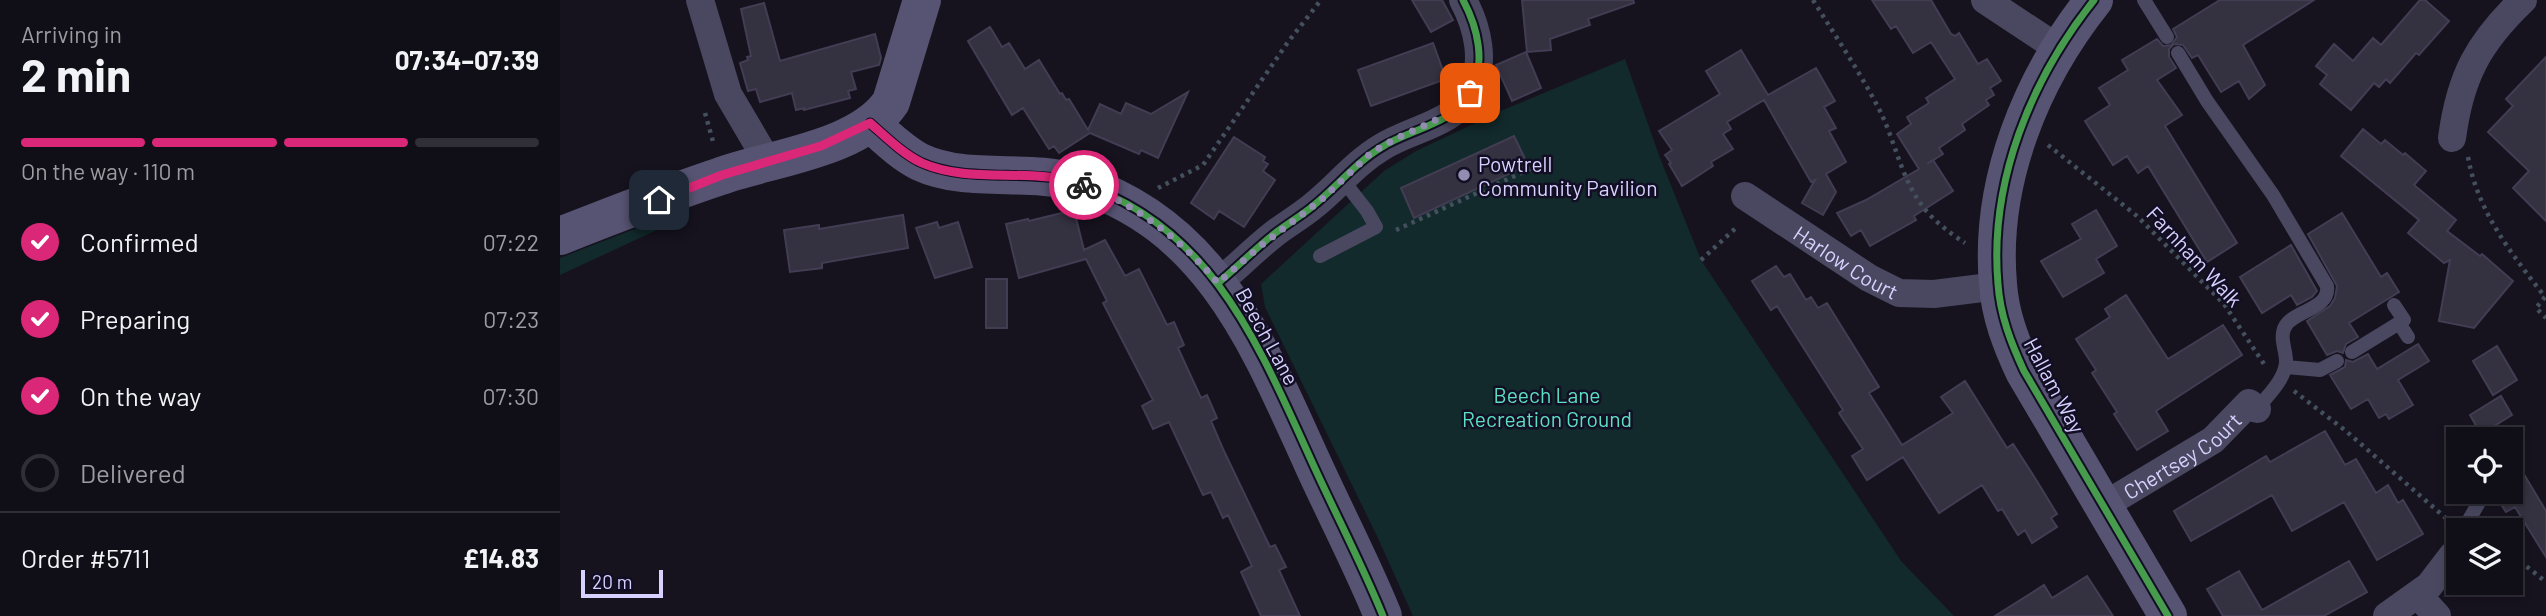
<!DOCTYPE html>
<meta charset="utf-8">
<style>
body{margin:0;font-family:Barlow,sans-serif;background:#1e1c24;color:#f1f3f6;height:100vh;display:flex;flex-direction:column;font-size:26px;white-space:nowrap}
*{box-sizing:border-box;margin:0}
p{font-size:23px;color:#9c9ca1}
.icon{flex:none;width:38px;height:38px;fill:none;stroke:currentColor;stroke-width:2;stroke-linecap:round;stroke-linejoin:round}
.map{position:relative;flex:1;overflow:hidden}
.details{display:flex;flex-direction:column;background:#100e17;width:560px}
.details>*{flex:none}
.controls{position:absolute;left:1886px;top:427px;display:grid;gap:14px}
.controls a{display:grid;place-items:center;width:77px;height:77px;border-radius:0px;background:#100e17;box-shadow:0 4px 10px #0003,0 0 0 2px #302e36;font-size:35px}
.scale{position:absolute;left:21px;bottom:18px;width:82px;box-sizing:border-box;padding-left:7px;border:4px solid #d7d1ff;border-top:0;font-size:19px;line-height:24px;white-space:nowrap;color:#d7d1ff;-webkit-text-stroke:5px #120e24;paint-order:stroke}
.pin{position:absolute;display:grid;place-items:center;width:60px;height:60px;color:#fff;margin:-30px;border-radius:14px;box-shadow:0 4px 10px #0006}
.courier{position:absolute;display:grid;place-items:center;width:70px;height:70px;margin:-35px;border:5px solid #db2777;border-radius:50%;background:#fff;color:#222;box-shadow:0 2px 9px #0007}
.headline em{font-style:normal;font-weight:700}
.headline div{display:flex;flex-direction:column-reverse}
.headline{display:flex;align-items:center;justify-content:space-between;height:119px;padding:0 21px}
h1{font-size:46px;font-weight:700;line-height:52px}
.bar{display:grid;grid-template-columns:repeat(4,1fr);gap:10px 7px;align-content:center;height:84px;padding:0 21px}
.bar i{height:9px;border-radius:5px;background:#302e36}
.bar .on{background:#db2777}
.bar p{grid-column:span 4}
.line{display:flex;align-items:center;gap:18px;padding:0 21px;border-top:2px solid #302e36}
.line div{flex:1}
ol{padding:0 21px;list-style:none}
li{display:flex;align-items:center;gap:21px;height:77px}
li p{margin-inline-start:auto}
li .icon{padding:7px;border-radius:50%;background:#db2777;color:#fff;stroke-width:4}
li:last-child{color:#9c9ca1}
li i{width:38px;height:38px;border:4px solid #302e36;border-radius:50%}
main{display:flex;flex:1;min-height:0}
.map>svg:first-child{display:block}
.green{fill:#122a2c}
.building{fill:#343141;stroke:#423d53;stroke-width:2}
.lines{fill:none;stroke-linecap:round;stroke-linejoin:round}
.path{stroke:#44505e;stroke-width:4.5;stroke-dasharray:3.5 5;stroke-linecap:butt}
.lane{stroke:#494860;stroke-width:14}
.street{stroke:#494860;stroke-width:28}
.secondary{stroke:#575473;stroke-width:38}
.cycleway-casing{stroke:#120e24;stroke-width:11}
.cycleway{stroke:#469c4c;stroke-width:7}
.done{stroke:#938eb1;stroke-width:7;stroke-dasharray:0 12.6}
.route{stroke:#db2777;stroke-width:9}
.poi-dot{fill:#938eb1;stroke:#120e24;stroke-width:2.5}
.labels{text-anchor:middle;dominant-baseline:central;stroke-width:5;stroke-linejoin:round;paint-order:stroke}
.poi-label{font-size:21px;fill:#d7d1ff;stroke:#120e24;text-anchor:start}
.street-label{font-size:21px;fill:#d7d1ff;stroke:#120e24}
.park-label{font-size:21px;fill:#5ce0c2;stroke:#120e24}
</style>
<main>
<section class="details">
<div class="headline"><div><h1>2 min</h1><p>Arriving in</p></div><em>07:34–07:39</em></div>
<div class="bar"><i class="on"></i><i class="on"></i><i class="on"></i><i></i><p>On the way · 110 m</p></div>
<ol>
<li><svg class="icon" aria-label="check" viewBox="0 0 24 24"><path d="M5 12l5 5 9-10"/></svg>Confirmed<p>07:22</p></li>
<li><svg class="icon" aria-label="check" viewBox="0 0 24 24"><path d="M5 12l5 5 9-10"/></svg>Preparing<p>07:23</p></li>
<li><svg class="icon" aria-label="check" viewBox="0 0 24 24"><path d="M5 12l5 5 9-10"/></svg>On the way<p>07:30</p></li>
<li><i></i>Delivered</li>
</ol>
<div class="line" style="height:91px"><div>Order #5711</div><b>£14.83</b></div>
</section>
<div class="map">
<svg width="1986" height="616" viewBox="0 0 1986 616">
<rect width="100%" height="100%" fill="#16131f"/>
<path class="green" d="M1065,59l35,99 41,102 200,301 53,55h-541l-36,-80 -112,-229 -4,-23 123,-113 32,-20 87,-41z
M108,216l4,7 -112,52v-17z"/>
<path class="building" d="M852,0h30l11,20 -22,12z
M962,0h111l1,3 -46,16 2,6 -40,14 1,11 -24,2z
M1312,0h59l20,34 4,2 4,-3 19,31 9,-5 14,22 -11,7 4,7 -8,5 3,5 -27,19 3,6 -26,18 4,6 -16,10 6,-4 20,31 -39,25 2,4 -46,26 -9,-16 -10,6 -14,-23 29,-13 53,-31 -22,-35 14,-10 -4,-7 22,-14 -3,-5 29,-19 -24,-37 -18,11 -17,-27 -5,3z
M1660,0h94l-71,45 22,40 -16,14 -10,-18 -18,11 -23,-37 -6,3 -9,-13 -9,-1 -5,5v8l7,11 -19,12 25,35 -17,11 72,117 -30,19 -59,-96 -10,7 -11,-17 -14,9 -28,-44 25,-16 -11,-17 29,-18 -6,-10 35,-21 6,7 8,-1 6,-8 -4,-8z
M1860,0h5l24,21 -30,34 -3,-2 -26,30 -4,-4 -7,8 -5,-4 -23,27 -31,-26 7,-9 -11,-9 18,-22 19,17 20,-23 8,7z
M204,3l16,58 95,-27 6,24 -2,7 -28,7 5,17 -8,2 2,7 -46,12v-2l-8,2 -4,-17 -32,9 -4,-13 -8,2 -8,-28 8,-3 -1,-3 4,-1 -10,-47z
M430,27l12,20 7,-4 16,26 14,-9 21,34 2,-1 4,7 3,-1 19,31 12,-26 21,10 5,-11 25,11 37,-22 -30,66 -17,-8 -2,4 -49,-21 -31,20 -5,-7 -5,3 -26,-41 -11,7 -44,-74z
M873,43l13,36 -75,27 -13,-36z
M1181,50l27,45 48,-27 19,33 -11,6 12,21 -7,3 17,31 -20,12 10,18 -13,23 -21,-12 13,-23 -4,2 -47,-82 -37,22 4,7 -8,5 10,15 -22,13 2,4 -31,20 -13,-22 2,-1 -6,-8 7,-5 -13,-19 61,-37 -14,-23z
M966,52l15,36 -29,13 -16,-36z
M1986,57v164l-33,-33 16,-17 -41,-39 25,-26 -7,-7z
M1803,129l18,15 4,-4 18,15 2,-2 21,18 -12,14 42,35 -9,11 33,25 2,-2 31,27 -39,47 -35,-7 11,-61 -6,3 -36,-30 11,-13 -78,-64z
M954,136l14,29 -114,53 -13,-30z
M674,137l31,20 -2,4 5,3 -5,7 12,9 -31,47 -25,-16 -5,8 -23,-16z
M514,210l10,40 21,-10 20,36 14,-7 28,56 7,-3 10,23 -6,3 23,50 6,-3 10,23 -6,3 12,28 47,98 5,-2 11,22 -7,3 21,46h-39l-20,-44 11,-6 -24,-51 -5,3 -12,-26 -8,3 -34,-73 -16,7 -11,-23 11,-6 -50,-97 4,-2 -21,-42 -67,19 -13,-54 22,-5 1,2z
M1536,210l21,36 -21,13 8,14 -41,24 -22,-36 40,-22 -9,-15z
M1782,213l39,64 6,-4 12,19 -50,31 9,14 -12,7 -3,9 -6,-2 -10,4 -20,-34 23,-15 5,-8 2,-12 -29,-52z
M343,215l5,33 -86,15v5l-32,4 -6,-42 35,-5v4z
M377,222l2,6 19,-6 14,45 -37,11 -19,-50z
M1731,245l26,46 -5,6 -15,8 -6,-10 -29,18 -22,-36z
M1216,266l8,11 6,-3 16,26 5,-3 7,11 9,-5 52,84 -10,6 33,52 51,-32 -12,-16 24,-16 42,67 6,-4 22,34 22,36 -6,4 6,9 -25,16 -7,-13 -7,5 -16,-26 -4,2 -16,-26 -43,28 -36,-56 -36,23 -15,-24 11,-7 -24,-36 4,-3 -66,-104 -6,4 -19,-29z
M426,279h21v49h-21z
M1566,295l42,64 55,-34 19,30 -86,56 12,20 -31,19 -23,-36 3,-2 -25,-39 4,-3 -20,-31 34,-22 -5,-8z
M1858,344l11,17 -31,19 15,25 -24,14 -3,-5 -7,4 -11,-19 -17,10 -21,-34 15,-8 1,-7 7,2 15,-8 9,15z
M1937,346l20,34 -24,15 -20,-34z
M1941,396l11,19 -31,19 -11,-19z
M1765,431l20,34 11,-6 20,34 12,-8 10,18 5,-3 20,34 -46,26 -33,-58 -52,29 -20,-36 -81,46 -17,-30 92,-55 4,6z
M1965,476l21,35v46l-31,-50 -9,5 -11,-17 5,-3h11v-7z
M1789,561l18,31 -43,24h-101l-16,-27 32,-18 23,39z
M1527,576l26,40h-118l49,-31 8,13z"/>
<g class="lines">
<path class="path" d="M1253,0c23,37 47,72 67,111 15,30 21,66 41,93 11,16 29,29 44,39
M145,113l9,32
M1488,145l89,71 87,88 42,63
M1908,157c10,56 44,97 77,140l-9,11 10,10
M598,188l45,-23 85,-123 33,-42
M836,230l136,-62
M1141,260l37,-34
M1734,391l52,40 102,89
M1951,560l15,6 20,16"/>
<path class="lane" d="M1584,0l23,37
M1618,53l29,48 66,94 54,91c3,23 -31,24 -41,39 -8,12 1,26 0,38 -2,18 -19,33 -29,46
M760,256l56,-29 -9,-16 -25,-32
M1839,323l9,14
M1792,352l52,-32 -10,-15
M1726,367l34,3 17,-9
M1951,460l5,7 -5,3
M1903,530l22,-38"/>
<g class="street">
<path d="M140,0l28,94 40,68"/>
<path d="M1425,0l74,49"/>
<path d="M1892,138c8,-61 26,-95 71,-138"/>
<path id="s1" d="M1185,196l124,82 30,15 35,1 64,-8"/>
<path d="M658,283c19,-16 37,-34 56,-49 13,-10 27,-18 39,-28 24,-19 42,-43 69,-59 28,-18 73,-23 89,-55 15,-29 7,-64 -8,-92"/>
<path id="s2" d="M1543,506l110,-66 36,-37 8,6"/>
<path d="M1858,595l19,21"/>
<path d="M1827,616l42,-30 23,-30"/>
</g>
<path class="secondary" d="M1534,0c-63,79 -105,182 -96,284 2,31 13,59 26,87l144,245
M310,123c16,14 32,30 50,39 47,22 109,6 158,21 134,42 181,163 234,279 23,51 50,102 71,154
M0,236c53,-21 107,-42 161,-60 50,-18 139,-27 170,-74l31,-102"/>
<g class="cycleway-casing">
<path id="cycleway" d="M1534,0c-63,79 -105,182 -96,284 2,31 13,59 26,87l144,245
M310,123c16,14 32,30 50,39 47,22 109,6 158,21 134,42 181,163 234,279 23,51 50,102 71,154
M658,283c19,-16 37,-34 56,-49 13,-10 27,-18 39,-28 24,-19 42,-43 69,-59 28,-18 73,-23 89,-55 15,-29 7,-64 -8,-92"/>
</g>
<use href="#cycleway" class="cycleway"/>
</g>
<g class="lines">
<path class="done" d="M524,185c54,20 97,55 134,98l41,-36 62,-47 50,-47 22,-13 58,-27 8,-5 11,-15"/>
<path class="route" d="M99,200l63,-25 99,-29 49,-23c16,14 33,31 52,40 50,22 111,3 162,22"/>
</g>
<circle class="poi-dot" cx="904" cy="175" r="7"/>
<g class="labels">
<g class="poi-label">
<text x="918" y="163">Powtrell<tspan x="918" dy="24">Community Pavilion</tspan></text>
</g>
<g class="street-label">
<text transform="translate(1635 256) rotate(47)">Farnham Walk</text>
<text stroke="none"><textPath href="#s1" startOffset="121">Harlow Court</textPath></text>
<text transform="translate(708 336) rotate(61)">Beech Lane</text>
<text transform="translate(1495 385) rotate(62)">Hallam Way</text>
<text stroke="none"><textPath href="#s2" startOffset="94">Chertsey Court</textPath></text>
</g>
<g class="park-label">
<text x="987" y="394">Beech Lane<tspan x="987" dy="24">Recreation Ground</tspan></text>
</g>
</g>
</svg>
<div class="controls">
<a><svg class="icon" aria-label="locate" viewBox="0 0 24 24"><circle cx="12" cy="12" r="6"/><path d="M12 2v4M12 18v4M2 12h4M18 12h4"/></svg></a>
<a><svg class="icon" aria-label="layers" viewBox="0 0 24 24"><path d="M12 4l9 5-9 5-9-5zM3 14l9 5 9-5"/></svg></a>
</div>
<div class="scale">20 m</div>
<div class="pin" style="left:910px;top:93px;background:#ea580c"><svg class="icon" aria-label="bag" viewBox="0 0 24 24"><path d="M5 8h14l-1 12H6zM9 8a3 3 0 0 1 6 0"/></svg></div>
<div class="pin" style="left:99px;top:200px;background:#1f2937"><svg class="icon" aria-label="home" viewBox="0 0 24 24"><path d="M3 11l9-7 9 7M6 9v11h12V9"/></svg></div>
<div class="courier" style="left:524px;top:185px"><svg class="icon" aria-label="bike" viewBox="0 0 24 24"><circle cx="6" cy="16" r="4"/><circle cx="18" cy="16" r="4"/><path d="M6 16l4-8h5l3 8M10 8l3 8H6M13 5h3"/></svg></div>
</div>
</main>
